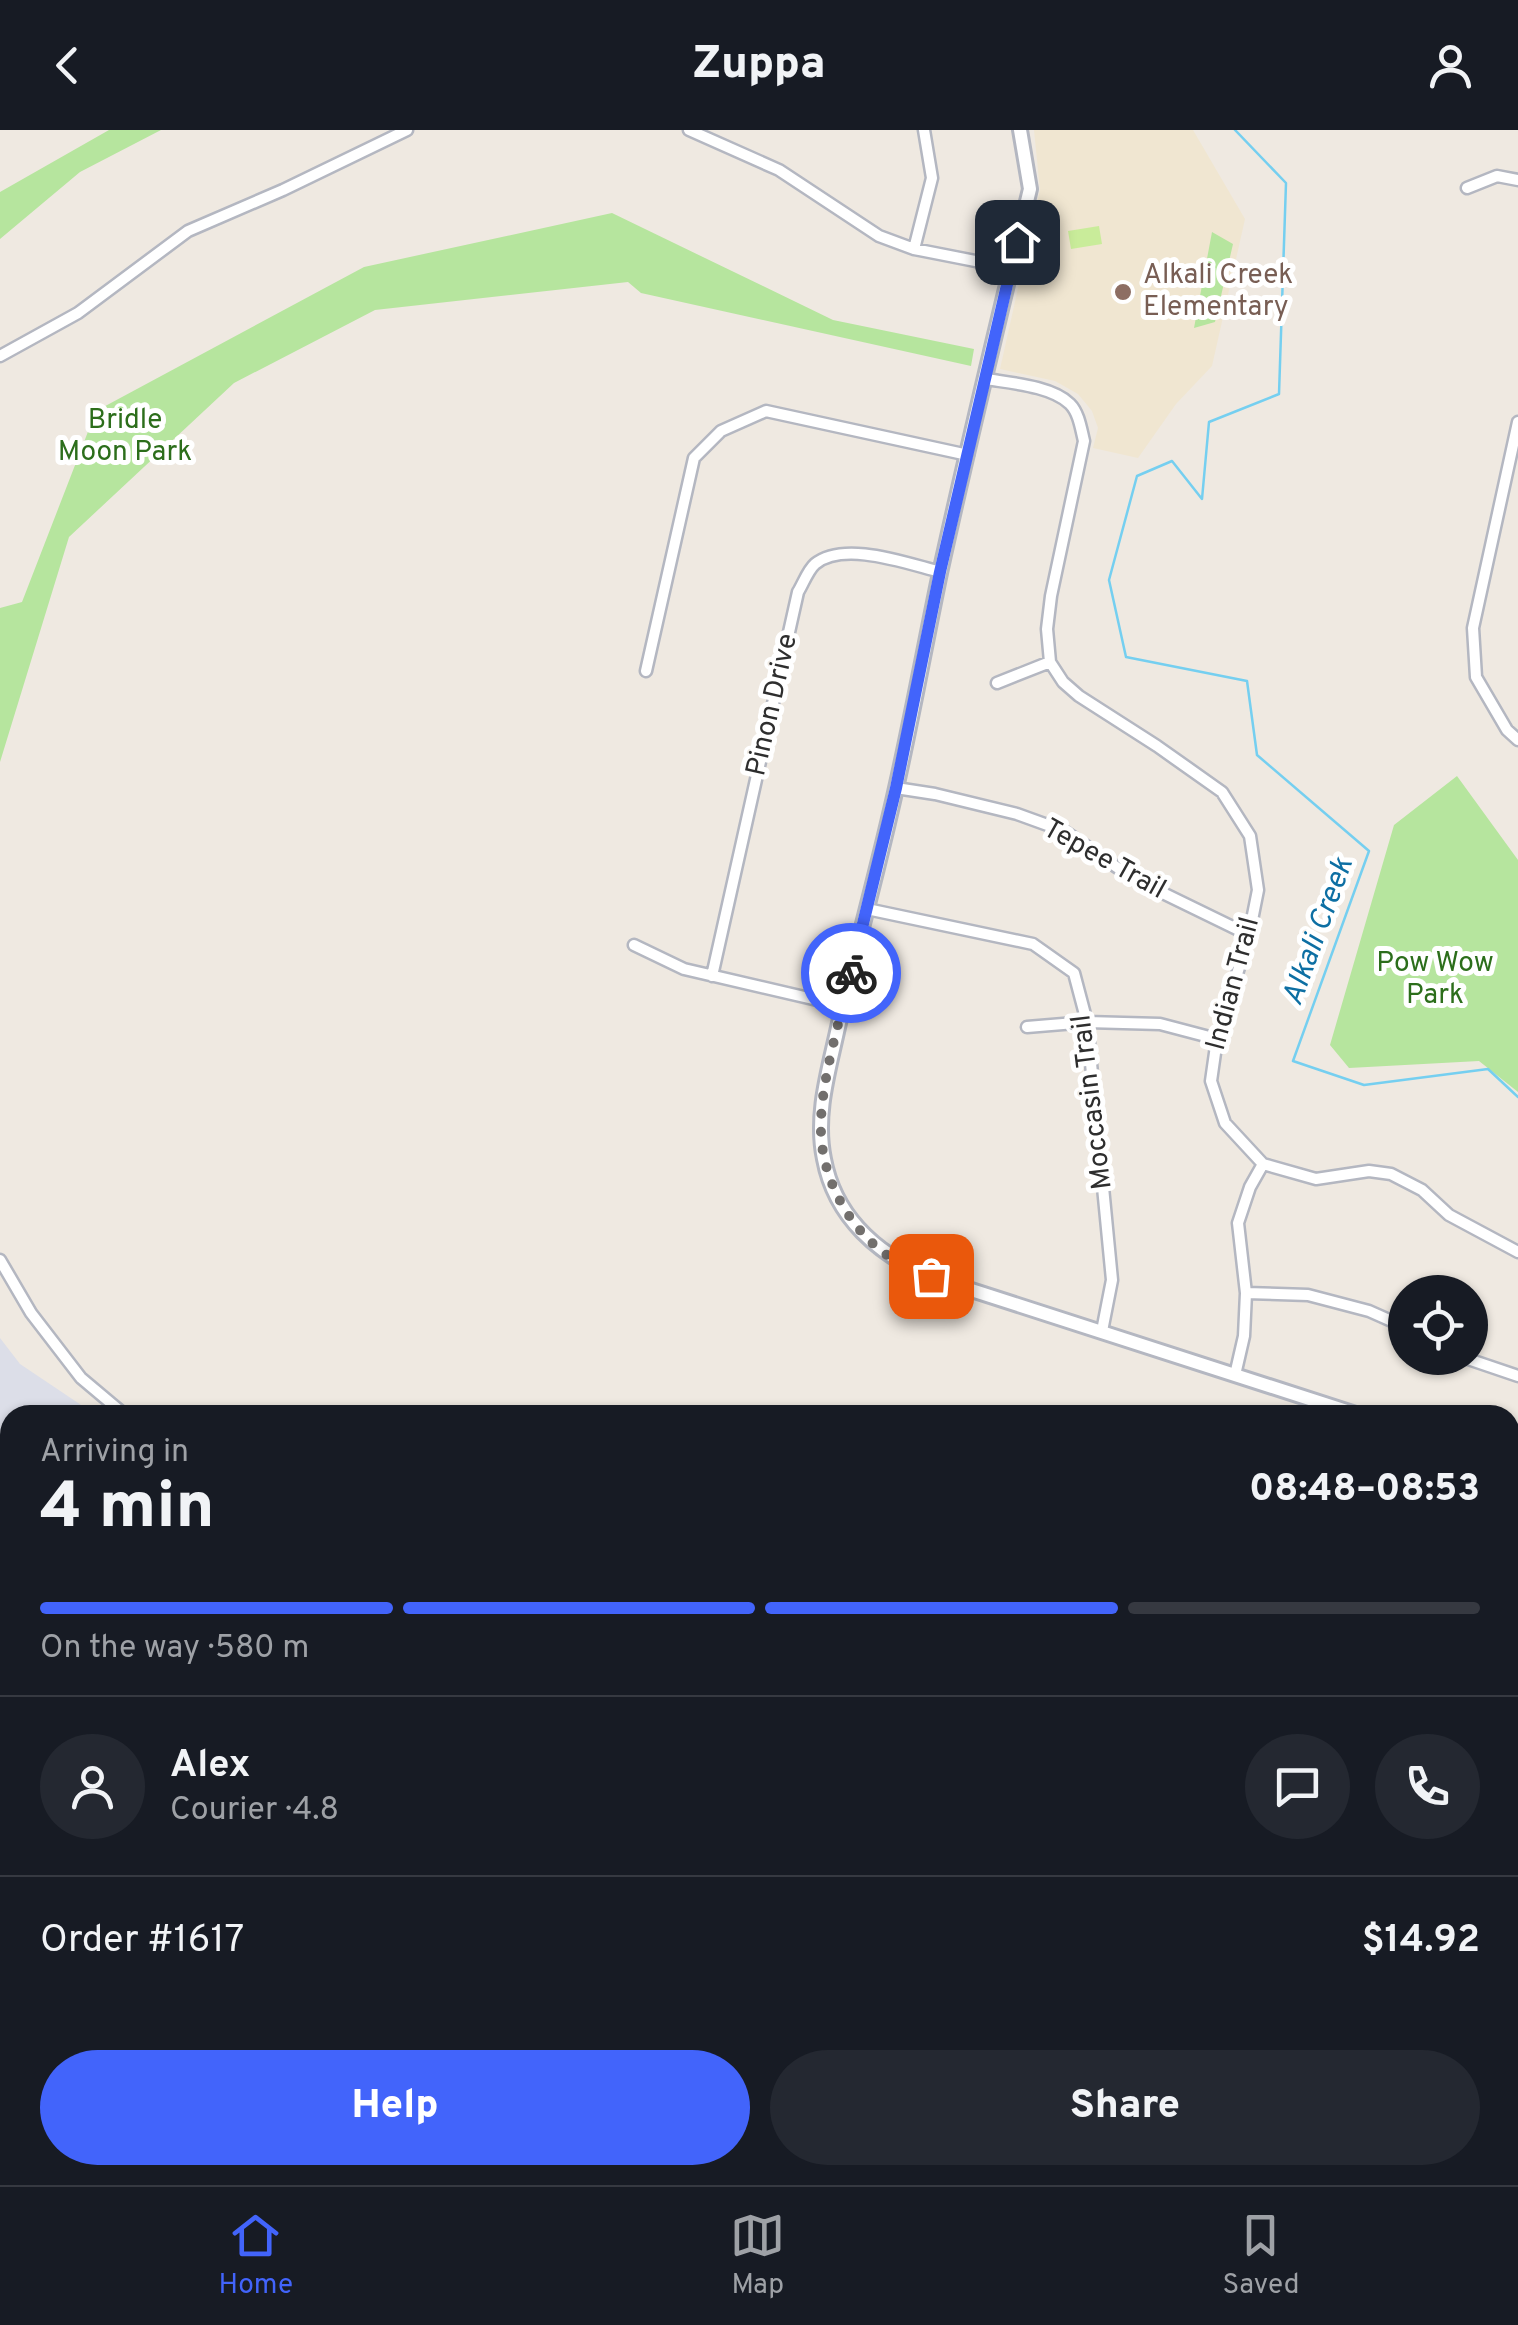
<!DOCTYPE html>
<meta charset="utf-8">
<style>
body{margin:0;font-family:Overpass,sans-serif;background:#242831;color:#f1f3f6;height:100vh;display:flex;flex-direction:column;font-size:38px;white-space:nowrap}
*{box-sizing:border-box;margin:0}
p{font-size:32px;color:#9ea1a6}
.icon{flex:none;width:55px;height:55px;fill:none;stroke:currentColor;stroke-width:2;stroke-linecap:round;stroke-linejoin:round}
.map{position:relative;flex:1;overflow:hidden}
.sheet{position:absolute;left:0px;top:1275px;width:1520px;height:780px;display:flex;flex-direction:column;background:#171b24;border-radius:30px 30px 0 0;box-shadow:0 2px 8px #0004}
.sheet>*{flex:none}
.tools{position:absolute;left:1388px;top:1145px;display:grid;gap:20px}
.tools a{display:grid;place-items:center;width:100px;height:100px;border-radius:50%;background:#171b24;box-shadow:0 2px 8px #0004;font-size:50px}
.pin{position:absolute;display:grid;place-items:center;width:85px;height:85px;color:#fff;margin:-42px;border-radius:20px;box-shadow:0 5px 15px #0006}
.courier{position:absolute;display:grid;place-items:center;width:100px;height:100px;margin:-50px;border:8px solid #4264fb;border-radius:50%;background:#fff;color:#222;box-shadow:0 2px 12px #0007}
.overview em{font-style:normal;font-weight:800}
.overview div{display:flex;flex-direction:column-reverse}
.overview{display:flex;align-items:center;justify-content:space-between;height:170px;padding:0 40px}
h1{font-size:65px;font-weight:800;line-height:75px}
.bar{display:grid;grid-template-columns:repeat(4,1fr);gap:15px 10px;align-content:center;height:120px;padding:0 40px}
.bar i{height:12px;border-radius:8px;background:#363941}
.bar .selected{background:#4264fb}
.bar p{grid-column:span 4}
.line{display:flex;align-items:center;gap:25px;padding:0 40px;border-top:2px solid #363941}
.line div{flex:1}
.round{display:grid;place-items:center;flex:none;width:105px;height:105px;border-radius:52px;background:#242831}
.cta{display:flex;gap:20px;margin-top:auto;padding:20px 40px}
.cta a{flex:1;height:115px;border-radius:60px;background:#4264fb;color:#fff;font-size:40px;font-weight:800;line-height:115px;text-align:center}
.cta a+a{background:#242831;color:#f1f3f6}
header{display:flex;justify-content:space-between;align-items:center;height:130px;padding:0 40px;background:#171b24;font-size:45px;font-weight:800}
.tabs{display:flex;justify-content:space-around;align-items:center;height:140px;border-top:2px solid #363941;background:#171b24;font-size:28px;color:#9ea1a6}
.tabs a{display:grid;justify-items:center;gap:5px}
.tabs .selected{color:#4264fb}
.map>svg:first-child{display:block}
.education{fill:#f0e6d1}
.airport{fill:#dcdee8}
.green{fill:#b6e59e}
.pitch{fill:#c9ec9a}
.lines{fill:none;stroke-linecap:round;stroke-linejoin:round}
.stream{stroke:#75cff0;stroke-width:2.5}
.canal{stroke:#75cff0;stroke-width:9}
.minor-casing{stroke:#b4b7c1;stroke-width:15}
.tertiary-casing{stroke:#b4b7c1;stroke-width:18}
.trunk-casing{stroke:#c9c9c9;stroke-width:22}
.minor{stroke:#fff;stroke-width:10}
.tertiary{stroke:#fff;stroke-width:12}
.trunk{stroke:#f8ba60;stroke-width:18}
.done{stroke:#726f6d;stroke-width:10;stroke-dasharray:0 18}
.route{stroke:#4264fb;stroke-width:12}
.education-dot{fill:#8d6e63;stroke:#fff;stroke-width:4}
.labels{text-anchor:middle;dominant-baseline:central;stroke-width:10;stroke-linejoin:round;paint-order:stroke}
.education-label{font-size:28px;fill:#785e54;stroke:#fff;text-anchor:start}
.park-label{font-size:28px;fill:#2c6e1b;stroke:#fff}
.street-label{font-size:28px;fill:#2e2e2e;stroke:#fff}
.water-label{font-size:30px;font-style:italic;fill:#0d6fa3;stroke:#fff}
</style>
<header><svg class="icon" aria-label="back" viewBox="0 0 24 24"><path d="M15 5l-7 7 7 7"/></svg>Zuppa<svg class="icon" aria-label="person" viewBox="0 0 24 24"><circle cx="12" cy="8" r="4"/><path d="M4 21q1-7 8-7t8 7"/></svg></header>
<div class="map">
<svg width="1518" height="2055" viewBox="0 0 1518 2055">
<rect width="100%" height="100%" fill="#efe9e1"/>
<path class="education" d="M1034,0h159l52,89 -33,147 -36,38 -38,54 -45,-10 5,-20 -6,-17 -14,-17 -23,-13 -55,-12 40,-179z"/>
<path class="airport" d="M0,1208l20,26 76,51h-86v306l-10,-4z"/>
<path class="green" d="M109,0h52l-81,42 -80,67v-47z
M612,83l221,107 141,29 -3,17 -330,-73 -13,-11 -253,28 -141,73 -165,154 -69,225v-154l22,-6 74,-191 268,-144z
M1212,102l21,12 -18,78 -21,6z
M1457,646l61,84v232l-39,-31 -130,7 -19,-23 64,-220z
M0,1645l10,4v96l-10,-4z
M1510,1791h8v264h-656l-29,-10h677z"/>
<path class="pitch" d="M1099,96l3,18 -31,5 -3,-18z"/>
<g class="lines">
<path class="stream" d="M1235,0l51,53 -7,211 -70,28 -7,77 -30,-38 -35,15 -28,104 17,77 121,24 10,74 112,96 -76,210 71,24 124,-16 30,28"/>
<path class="canal" d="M0,2014h10
M200,2045l66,3 40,-3
M398,2045l52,10"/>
<g class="minor-casing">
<path id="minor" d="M689,0l90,40 100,66 35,13 97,19
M1467,58l30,-12 21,4
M914,119l18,-71 -8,-48
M0,226l78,-43 110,-82 95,-41 124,-60
M986,249c24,4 66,7 84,25 9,9 11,25 14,37l-33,155 -4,33 3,33 13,20 16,14 78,50 65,46 28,44 8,54 -9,45 -32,104 -6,42 14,42 38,41 53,15 53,-8 22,3 31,16 27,25 69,37
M1518,292l-45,206 3,49 31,53 11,10
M646,541l48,-213 27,-27 45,-20 202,44
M997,553l53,-21
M896,658l39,6 82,20 47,17 70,48 115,56
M867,779l166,35 41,29 13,49 25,258 -10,51
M634,815l50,24 159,37
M712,846l86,-384c5,-8 10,-22 17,-28 29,-24 93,0 126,8
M1027,897l60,-5 73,2 57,15
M0,1130l31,53 50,65 44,37
M1246,1163l62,2 61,16 36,16
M1465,1228l53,18
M1235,1245l9,-39 2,-43 -8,-70 12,-36 13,-23
M0,1812l10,5
M0,1952l10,4
M1038,2045l26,10"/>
</g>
<g class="tertiary-casing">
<path id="tertiary" d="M1020,0l10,59c-31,128 -62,256 -90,384 -15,72 -28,144 -44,215 -18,82 -41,162 -59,244 -9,41 -22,84 -13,127 11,59 55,96 107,118l428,138
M1510,1332l8,3"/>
</g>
<g class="trunk-casing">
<path id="trunk" d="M0,1618l10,5
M1510,1767h8"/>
</g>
<use href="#minor" class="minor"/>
<use href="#tertiary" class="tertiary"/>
<use href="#trunk" class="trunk"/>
</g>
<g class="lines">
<path class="done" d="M851,843c-11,46 -32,114 -30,160 2,52 34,107 82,132 9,4 19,8 28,11"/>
<path class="route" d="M851,843l45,-185 44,-216 77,-330"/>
</g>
<circle class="education-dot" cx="1123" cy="162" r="10"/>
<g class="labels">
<g class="education-label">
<text x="1143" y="146">Alkali Creek<tspan x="1143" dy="32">Elementary</tspan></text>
</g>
<g class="park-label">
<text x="125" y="291">Bridle<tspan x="125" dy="32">Moon Park</tspan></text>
<text x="1435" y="834">Pow Wow<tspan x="1435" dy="32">Park</tspan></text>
</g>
<g class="street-label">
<text transform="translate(773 575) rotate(-77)">Pinon Drive</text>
<text transform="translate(1104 730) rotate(29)">Tepee Trail</text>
<text transform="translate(1234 854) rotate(-75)">Indian Trail</text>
<text transform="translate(1093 972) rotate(-97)">Moccasin Trail</text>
</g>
<g class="water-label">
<text transform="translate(1319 802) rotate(-70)">Alkali Creek</text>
</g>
</g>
</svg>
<div class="tools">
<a><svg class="icon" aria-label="locate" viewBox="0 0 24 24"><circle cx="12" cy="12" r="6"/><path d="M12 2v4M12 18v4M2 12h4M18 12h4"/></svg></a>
</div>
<div class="pin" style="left:931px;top:1146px;background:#ea580c"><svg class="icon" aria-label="bag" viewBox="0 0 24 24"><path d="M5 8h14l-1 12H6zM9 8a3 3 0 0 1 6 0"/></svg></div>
<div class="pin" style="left:1017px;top:112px;background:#1f2937"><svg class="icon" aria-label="home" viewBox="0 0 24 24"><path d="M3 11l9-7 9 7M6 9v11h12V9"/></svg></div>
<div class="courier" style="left:851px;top:843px"><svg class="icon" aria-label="bike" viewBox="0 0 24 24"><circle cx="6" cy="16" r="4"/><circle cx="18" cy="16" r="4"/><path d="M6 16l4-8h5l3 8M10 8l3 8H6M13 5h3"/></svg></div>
<section class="sheet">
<div class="overview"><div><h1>4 min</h1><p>Arriving in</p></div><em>08:48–08:53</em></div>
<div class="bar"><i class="selected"></i><i class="selected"></i><i class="selected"></i><i></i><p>On the way · 580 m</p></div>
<div class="line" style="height:180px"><a class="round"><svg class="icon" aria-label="person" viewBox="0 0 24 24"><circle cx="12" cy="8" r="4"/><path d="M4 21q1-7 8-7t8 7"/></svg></a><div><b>Alex</b><p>Courier · 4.8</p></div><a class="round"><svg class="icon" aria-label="chat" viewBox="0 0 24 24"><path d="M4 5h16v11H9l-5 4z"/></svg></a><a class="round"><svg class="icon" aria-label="phone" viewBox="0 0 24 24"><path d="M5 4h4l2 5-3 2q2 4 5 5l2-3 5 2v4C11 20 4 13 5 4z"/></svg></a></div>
<div class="line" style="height:130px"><div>Order #1617</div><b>$14.92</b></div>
<div class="cta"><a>Help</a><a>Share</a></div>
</section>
</div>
<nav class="tabs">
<a class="selected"><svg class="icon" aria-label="home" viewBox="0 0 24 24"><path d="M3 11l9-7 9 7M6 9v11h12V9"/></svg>Home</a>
<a><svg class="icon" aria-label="map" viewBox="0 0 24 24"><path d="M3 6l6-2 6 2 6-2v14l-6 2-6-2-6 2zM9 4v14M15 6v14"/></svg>Map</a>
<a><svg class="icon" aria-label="saved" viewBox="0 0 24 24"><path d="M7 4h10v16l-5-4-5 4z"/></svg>Saved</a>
</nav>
